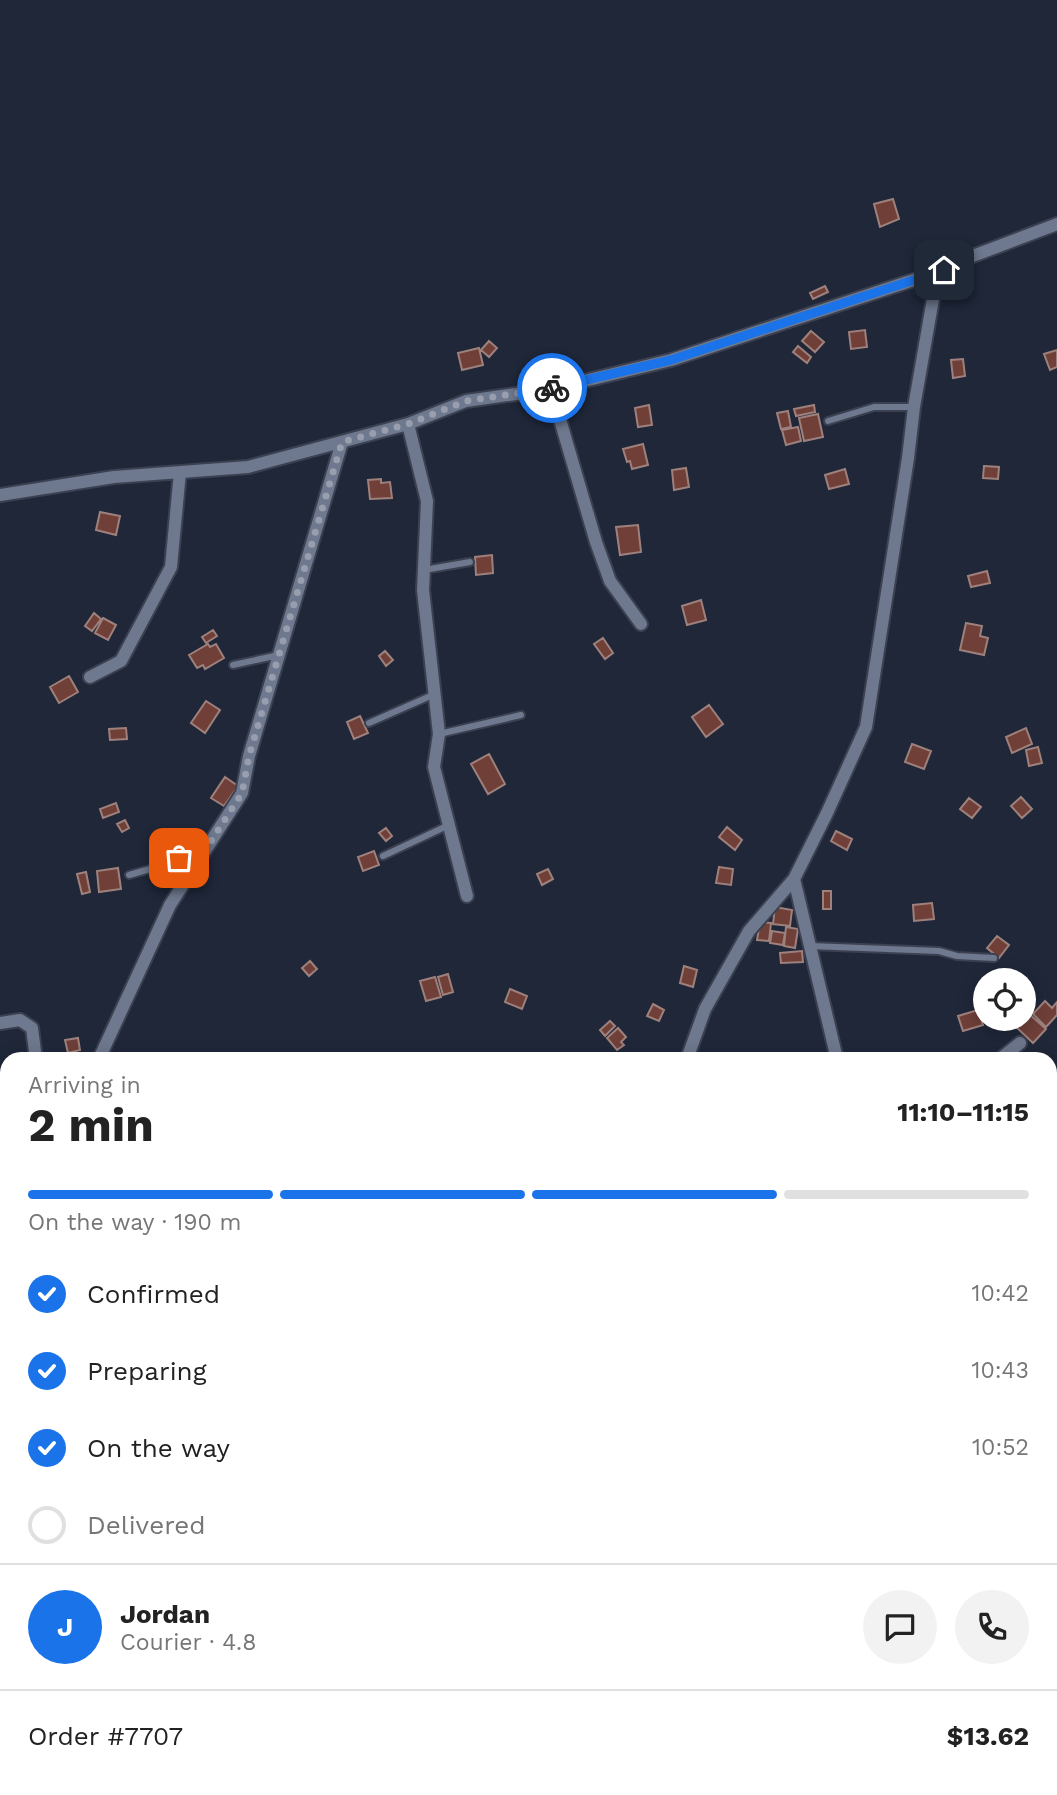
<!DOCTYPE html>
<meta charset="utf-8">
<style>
body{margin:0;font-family:"Work Sans",sans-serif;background:#f2f2f2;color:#222;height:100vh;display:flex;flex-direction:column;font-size:26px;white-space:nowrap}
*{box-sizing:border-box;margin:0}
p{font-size:23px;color:#767676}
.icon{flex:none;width:38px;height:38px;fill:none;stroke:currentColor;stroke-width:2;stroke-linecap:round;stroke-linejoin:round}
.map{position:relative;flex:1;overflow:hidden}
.panel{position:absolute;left:0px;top:1052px;width:1057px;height:744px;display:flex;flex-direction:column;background:#fff;border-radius:21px 21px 0 0;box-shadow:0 4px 18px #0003}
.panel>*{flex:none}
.controls{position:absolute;left:973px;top:968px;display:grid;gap:14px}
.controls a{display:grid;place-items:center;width:63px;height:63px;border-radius:50%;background:#fff;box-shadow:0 4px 18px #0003;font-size:35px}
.pin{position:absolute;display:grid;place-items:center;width:60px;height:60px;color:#fff;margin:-30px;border-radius:14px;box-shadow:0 4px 10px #0006}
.courier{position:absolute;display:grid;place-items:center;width:70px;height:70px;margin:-35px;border:5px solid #1a73e8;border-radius:50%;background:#fff;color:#222;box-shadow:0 2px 9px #0007}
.summary em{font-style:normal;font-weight:700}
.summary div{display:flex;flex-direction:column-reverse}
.summary{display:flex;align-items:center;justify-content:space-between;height:119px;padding:0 28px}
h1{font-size:46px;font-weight:700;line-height:52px}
.bar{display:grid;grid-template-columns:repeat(4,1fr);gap:10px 7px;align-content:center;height:84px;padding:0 28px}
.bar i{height:9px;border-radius:5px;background:#e0e0e0}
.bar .selected{background:#1a73e8}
.bar p{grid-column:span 4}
.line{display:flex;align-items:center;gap:18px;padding:0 28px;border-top:2px solid #e0e0e0}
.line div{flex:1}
.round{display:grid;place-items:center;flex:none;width:74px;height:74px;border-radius:37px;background:#f2f2f2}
ol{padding:0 28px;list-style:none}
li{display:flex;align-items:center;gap:21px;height:77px}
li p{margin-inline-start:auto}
li .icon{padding:7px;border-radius:50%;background:#1a73e8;color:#fff;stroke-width:4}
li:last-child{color:#767676}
li i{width:38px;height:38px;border:4px solid #e0e0e0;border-radius:50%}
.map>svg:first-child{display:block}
.building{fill:#6f3f38;stroke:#9e817c;stroke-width:2}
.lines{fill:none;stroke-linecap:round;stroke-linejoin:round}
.lane-casing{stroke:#3b4151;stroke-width:10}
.street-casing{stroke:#3b4151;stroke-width:16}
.lane{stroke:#6e788e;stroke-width:6}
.street{stroke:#6e788e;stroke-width:12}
.done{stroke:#989ead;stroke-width:7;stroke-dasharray:0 12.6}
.route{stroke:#1a73e8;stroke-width:9}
</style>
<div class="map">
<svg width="1057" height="1795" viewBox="0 0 1057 1795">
<rect width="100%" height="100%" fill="#1f2739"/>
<path class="building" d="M893,199l6,20 -19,8 -6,-23z
M825,286l3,6 -15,7 -3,-6z
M865,330l2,17 -16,2 -2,-17z
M811,331l13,11 -9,10 -13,-11z
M489,341l8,7 -8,9 -8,-7z
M798,346l13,11 -4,6 -14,-11z
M479,348l4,17 -21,5 -4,-17z
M1057,350v17l-7,3 -6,-16z
M963,359l2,17 -12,2 -2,-18z
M649,405l3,20 -14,2 -3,-19z
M814,405l1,7 -19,4 -2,-7z
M788,411l3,16 -10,2 -4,-16z
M818,414l5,23 -19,4 -5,-23z
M798,427l3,14 -15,4 -4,-15z
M643,444l5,21 -16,4 -2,-8 -3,1 -4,-13z
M984,466l15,1 -1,12 -15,-1z
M686,468l3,19 -15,3 -2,-20z
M845,469l4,15 -20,5 -4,-14z
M381,479v4l9,-1 2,16 -22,1 -2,-19z
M100,512l20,4 -4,19 -20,-5z
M638,525l3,27 -21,3 -4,-28z
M492,555l1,18 -17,2 -1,-18z
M987,571l3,12 -19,4 -3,-11z
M701,600l5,20 -19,5 -5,-19z
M94,613l7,6 -9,12 -7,-5z
M103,618l13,7 -8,15 -13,-7z
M966,623l16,3 -2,10 8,2 -4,17 -24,-5z
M213,630l4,6 -11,7 -4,-6z
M603,638l10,15 -8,6 -11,-15z
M208,644l2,3 6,-3 8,14 -19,11 -2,-4 -6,3 -8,-13z
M385,651l8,9 -7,6 -7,-10z
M69,676l9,16 -19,11 -9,-16z
M206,701l14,9 -15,23 -14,-10z
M709,705l14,19 -17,13 -14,-20z
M360,716l8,17 -14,6 -7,-17z
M126,728l1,11 -17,1 -1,-11z
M1026,728l6,16 -20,9 -6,-16z
M912,744l19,7 -7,18 -19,-7z
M1038,747l4,16 -13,3 -3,-16z
M489,754l16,30 -17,10 -17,-30z
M225,777l13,9 -14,20 -13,-8z
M1021,797l11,12 -10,9 -11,-12z
M969,798l12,9 -9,11 -12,-9z
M116,803l3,9 -16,6 -3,-9z
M125,820l4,8 -7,4 -5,-8z
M727,827l15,13 -7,10 -16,-13z
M386,828l6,8 -6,5 -7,-8z
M836,831l16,8 -5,11 -16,-9z
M374,851l5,14 -16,6 -5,-14z
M719,867l14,2 -2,16 -15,-2z
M118,868l3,21 -22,3 -2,-21z
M548,869l5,10 -11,6 -5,-11z
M86,872l4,20 -8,2 -5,-20z
M823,891h8v18h-8z
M932,903l2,16 -20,2 -1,-16z
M775,907l17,3 -2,16 -17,-2z
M760,922l11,1 -2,18 -12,-1z
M786,927l12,2 -3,19 -11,-2z
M772,931l13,2 -2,12 -13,-2z
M997,936l12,9 -10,13 -12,-10z
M802,951l1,11 -22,1 -1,-10z
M310,961l7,8 -8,7 -7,-8z
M684,966l13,4 -4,17 -13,-4z
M448,974l5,18 -10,3 -5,-18z
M435,977l6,20 -15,4 -6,-20z
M510,989l17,7 -5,13 -17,-7z
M1045,1001l7,7 5,-6v13l-11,12 -13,-13z
M653,1004l11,6 -5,11 -12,-5z
M978,1010l5,15 -20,6 -5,-15z
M1028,1013l18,16 -13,14 -18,-17z
M610,1021l5,5 -10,10 -5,-6z
M618,1028l8,9 -5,5 3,3 -7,5 -10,-12z
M78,1038l2,12 -12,3 -3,-13z
M0,1527l7,3v17l-7,-2z
M6,1728l1,1v19l-7,-3z
M63,1788h16l-3,7h-16z
M159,1788h12l7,7h-25z"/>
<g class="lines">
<g class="lane-casing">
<path id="lane" d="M828,421l46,-14h40
M424,570l46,-8
M233,665l46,-10
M369,723l66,-29
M439,734l82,-19
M383,856l66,-31
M129,875l28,-8 46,-19
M810,946l129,5 18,5 37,2
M0,1565l7,4"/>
</g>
<g class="street-casing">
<path id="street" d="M551,389l45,153 14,39 31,43
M408,424l19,77 -4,89 16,144 -5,33 33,129
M0,495l114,-18 134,-10 160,-43 58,-23 85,-12 120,-29 273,-90
M90,677l31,-16 50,-94 9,-95
M794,879l43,180
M0,1023l20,-3 12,8 4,31
M99,1059l71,-154 72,-112 7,-37 93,-314
M687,1059l18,-50 44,-78 45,-52 33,-66 39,-86 42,-269 6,-51 19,-108 11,-29 13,-8 100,-38
M1000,1059l20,-16
M1050,1105l7,-4
M0,1244l7,-8
M1050,1432l7,-2
M1050,1488l7,1
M0,1662l7,-12
M0,1680l7,1
M833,1795l2,-7"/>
</g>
<use href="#lane" class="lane"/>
<use href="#street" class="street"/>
</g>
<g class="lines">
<path class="done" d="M179,858l29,-12 34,-53 7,-37 93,-314 66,-18 58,-23 86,-13"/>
<path class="route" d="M552,388l119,-28 273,-90"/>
</g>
</svg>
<div class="controls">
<a><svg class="icon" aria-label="locate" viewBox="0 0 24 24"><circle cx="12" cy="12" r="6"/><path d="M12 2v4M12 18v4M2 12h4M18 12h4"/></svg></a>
</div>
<div class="pin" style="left:179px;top:858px;background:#ea580c"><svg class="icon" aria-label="bag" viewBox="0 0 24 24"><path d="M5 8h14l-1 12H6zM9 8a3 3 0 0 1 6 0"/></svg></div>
<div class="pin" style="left:944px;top:270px;background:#1f2937"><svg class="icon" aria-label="home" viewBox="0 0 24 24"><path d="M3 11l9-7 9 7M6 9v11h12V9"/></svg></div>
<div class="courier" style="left:552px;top:388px"><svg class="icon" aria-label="bike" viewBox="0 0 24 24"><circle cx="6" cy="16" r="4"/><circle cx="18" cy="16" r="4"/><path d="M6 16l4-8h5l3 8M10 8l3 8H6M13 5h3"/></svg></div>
<section class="panel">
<div class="summary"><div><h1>2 min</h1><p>Arriving in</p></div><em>11:10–11:15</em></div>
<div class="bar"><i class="selected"></i><i class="selected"></i><i class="selected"></i><i></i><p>On the way · 190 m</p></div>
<ol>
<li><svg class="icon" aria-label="check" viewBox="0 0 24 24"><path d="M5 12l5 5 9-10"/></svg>Confirmed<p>10:42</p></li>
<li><svg class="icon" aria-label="check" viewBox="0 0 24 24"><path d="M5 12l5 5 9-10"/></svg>Preparing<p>10:43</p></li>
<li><svg class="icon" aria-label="check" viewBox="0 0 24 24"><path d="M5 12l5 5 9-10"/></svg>On the way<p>10:52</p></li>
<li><i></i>Delivered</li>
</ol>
<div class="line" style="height:126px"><b class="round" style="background:#1a73e8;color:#fff">J</b><div><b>Jordan</b><p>Courier · 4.8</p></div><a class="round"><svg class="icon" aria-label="chat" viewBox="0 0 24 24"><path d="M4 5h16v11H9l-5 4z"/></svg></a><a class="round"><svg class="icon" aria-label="phone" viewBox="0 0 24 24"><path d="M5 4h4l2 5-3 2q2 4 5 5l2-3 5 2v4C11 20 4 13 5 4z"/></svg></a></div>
<div class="line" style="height:91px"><div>Order #7707</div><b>$13.62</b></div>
</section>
</div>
